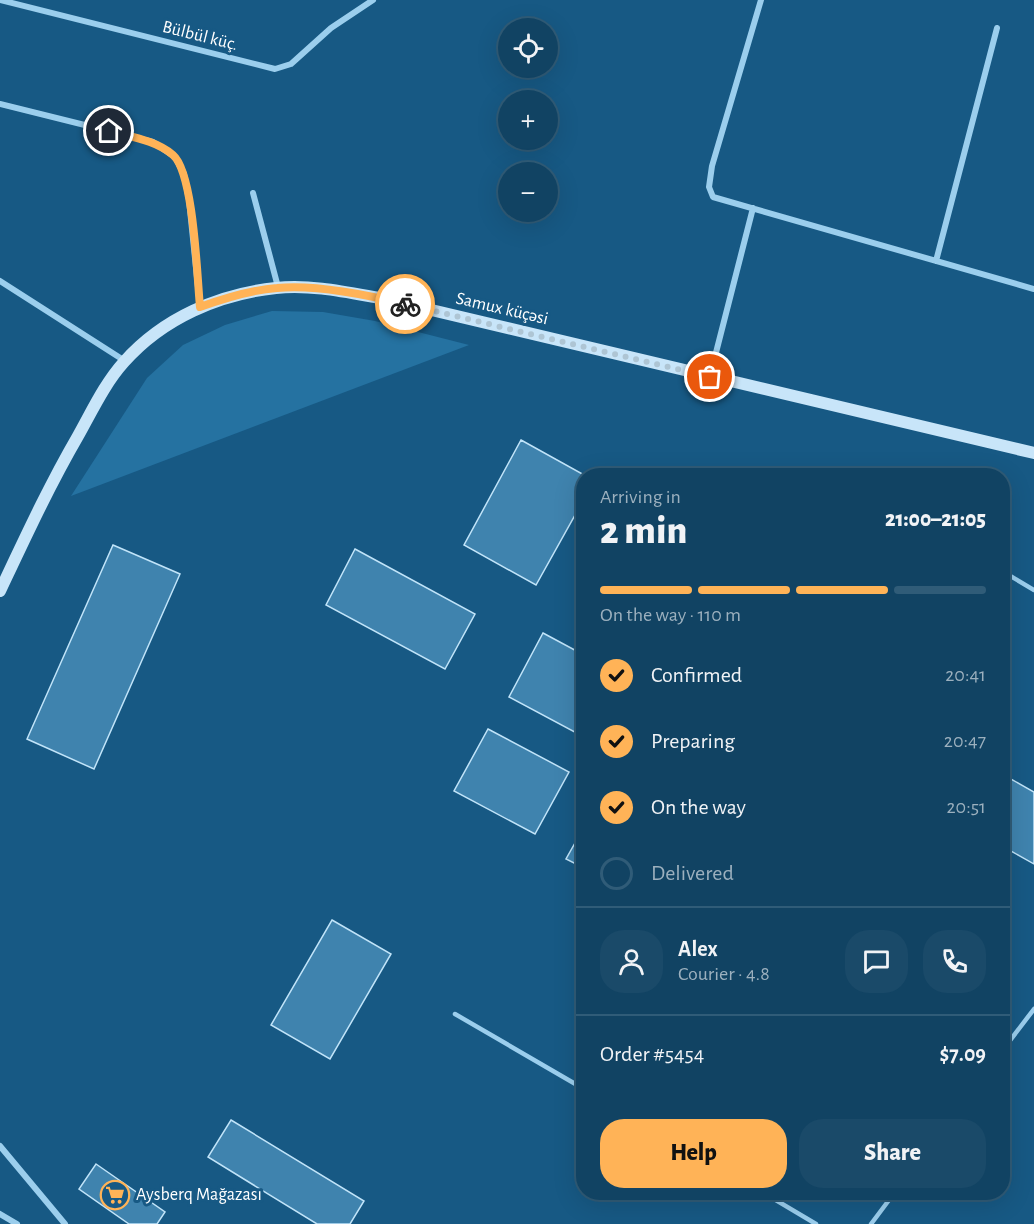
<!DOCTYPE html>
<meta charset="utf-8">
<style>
body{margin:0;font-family:"Alegreya Sans",sans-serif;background:#1a4a69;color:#f1f3f6;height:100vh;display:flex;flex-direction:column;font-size:22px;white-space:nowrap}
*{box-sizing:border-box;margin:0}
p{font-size:20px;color:#9cb0be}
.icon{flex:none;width:33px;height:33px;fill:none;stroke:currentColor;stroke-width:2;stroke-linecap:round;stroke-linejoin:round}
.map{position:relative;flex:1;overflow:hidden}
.drawer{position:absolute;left:576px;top:468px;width:434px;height:732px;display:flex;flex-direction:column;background:#114363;border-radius:24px;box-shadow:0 6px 24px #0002,0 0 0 2px #305c78}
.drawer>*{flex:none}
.tools{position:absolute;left:498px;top:18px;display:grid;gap:12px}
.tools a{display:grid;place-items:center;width:60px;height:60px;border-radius:50%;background:#114363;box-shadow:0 6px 24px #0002,0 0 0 2px #305c78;font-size:30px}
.pin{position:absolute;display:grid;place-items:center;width:51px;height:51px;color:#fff;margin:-26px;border:3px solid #fff;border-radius:50%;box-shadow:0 2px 6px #0007}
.courier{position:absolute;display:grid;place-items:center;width:60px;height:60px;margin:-30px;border:4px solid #ffb357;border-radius:50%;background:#fff;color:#222;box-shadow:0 2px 8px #0007}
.summary em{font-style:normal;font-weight:800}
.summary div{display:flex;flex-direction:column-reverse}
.summary{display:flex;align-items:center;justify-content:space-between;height:102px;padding:0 24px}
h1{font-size:39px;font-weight:800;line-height:45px}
.bar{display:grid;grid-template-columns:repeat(4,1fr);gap:9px 6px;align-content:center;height:72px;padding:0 24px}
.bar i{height:8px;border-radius:4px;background:#305c78}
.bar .current{background:#ffb357}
.bar p{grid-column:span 4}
.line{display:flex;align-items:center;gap:15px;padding:0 24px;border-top:2px solid #305c78}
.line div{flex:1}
.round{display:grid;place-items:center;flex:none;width:63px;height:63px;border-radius:24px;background:#1a4a69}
ol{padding:0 24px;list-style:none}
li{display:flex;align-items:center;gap:18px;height:66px}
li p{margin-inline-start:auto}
li .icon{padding:6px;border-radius:50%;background:#ffb357;color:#111;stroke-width:4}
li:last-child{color:#9cb0be}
li i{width:33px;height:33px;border:3px solid #305c78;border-radius:50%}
.cta{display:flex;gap:12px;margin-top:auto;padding:12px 24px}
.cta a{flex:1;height:69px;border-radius:24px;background:#ffb357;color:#111;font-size:24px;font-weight:800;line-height:69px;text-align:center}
.cta a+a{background:#1a4a69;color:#f1f3f6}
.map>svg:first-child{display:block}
.green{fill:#2572a1}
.building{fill:#3f83ae;stroke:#c1e4f9;stroke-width:1.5}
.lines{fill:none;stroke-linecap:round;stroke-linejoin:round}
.service{stroke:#9bceed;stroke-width:4.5}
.minor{stroke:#9bceed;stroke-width:6}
.secondary{stroke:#c8e5f9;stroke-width:12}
.done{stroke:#aec5d4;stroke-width:6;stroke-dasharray:0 10.8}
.route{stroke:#ffb357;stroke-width:8}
.labels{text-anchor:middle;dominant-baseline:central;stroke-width:6;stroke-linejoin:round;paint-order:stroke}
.street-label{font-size:18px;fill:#fff;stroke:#175984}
.poi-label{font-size:18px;fill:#fff;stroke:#175984;text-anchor:start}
</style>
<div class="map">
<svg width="1034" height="1224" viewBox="0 0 1034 1224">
<rect width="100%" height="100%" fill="#175984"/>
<path class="green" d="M272,311l51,1 52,9 94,24 -398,151 76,-118 36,-33 42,-20z"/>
<path class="building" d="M521,440l65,36h-2v23l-48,86 -72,-40z
M113,545l67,29 -86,195 -67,-30z
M355,549l120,65 -30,55 -119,-64z
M543,633l41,22v82l-75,-40z
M488,729l81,43 -34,62 -81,-43z
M1002,774l32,18v72l-32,-18z
M584,827v41l-18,-9z
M332,920l59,34 -61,105 -59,-34z
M231,1120l133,81 -14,23h-33l-109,-67z
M96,1164l69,48 -8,12h-28l-50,-35z"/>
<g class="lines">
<path class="service" d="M1002,571l32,19
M455,1014l129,75
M1002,1051l32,-42
M762,1192l54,32
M871,1224l24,-32"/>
<path class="minor" d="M0,0l275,69 16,-5 40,-36 42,-28
M761,0l-49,166 -3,21 4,10 321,92
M0,104l153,38 22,15 9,17 5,26 11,107
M253,193l25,94
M936,261l61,-233
M0,281l125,80
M710,376l43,-168
M0,1146l65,78
M0,1214l17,10"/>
<path class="secondary" d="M0,591c25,-53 49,-105 78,-155 14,-25 27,-53 46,-74 39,-44 95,-68 152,-74 36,-4 74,5 109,11l649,154"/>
</g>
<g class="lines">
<path class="done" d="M405,304l305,73"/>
<path class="route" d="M109,131c22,6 46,9 64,24 21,18 24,122 27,152 25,-9 50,-17 77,-19 38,-4 91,7 128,16"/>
</g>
<defs>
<g id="supermarket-ring" transform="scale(1.5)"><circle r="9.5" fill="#175984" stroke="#ffb357" stroke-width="1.5"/><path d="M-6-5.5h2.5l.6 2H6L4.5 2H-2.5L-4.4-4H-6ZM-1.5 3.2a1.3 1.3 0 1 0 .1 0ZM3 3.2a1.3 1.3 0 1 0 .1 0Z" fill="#ffb357"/></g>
</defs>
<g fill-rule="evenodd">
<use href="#supermarket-ring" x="115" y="1195"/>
</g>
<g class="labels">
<g class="street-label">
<text transform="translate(200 36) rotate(14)">Bülbül küç.</text>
<text transform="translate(502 309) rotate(13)">Samux küçəsi</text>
</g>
<g class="poi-label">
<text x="136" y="1195">Aysberq Mağazası</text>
</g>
</g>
</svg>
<div class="tools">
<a><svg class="icon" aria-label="locate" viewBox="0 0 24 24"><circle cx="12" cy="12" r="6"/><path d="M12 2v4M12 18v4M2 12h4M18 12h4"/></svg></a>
<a>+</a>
<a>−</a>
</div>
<div class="pin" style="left:710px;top:377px;background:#ea580c"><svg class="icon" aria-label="bag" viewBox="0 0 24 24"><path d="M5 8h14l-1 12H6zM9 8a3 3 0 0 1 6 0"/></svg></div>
<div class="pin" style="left:109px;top:131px;background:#1f2937"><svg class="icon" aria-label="home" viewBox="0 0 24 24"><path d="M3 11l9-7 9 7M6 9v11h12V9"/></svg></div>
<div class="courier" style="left:405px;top:304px"><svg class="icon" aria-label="bike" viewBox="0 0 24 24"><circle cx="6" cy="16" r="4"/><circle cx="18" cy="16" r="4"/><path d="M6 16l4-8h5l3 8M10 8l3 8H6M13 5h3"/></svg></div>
<section class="drawer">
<div class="summary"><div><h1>2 min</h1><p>Arriving in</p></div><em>21:00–21:05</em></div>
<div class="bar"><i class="current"></i><i class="current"></i><i class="current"></i><i></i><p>On the way · 110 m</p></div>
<ol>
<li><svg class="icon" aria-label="check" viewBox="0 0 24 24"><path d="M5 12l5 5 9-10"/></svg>Confirmed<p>20:41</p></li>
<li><svg class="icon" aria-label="check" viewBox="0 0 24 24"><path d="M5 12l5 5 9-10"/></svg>Preparing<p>20:47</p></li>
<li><svg class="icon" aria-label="check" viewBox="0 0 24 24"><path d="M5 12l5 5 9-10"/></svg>On the way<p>20:51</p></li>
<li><i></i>Delivered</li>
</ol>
<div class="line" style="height:108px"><a class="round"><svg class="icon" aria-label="person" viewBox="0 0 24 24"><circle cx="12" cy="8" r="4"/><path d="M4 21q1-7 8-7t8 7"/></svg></a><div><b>Alex</b><p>Courier · 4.8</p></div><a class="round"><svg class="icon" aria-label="chat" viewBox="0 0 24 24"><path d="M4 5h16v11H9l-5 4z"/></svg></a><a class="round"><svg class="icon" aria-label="phone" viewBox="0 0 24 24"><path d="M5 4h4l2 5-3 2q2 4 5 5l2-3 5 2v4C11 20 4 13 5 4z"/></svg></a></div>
<div class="line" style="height:78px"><div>Order #5454</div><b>$7.09</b></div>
<div class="cta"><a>Help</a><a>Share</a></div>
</section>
</div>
